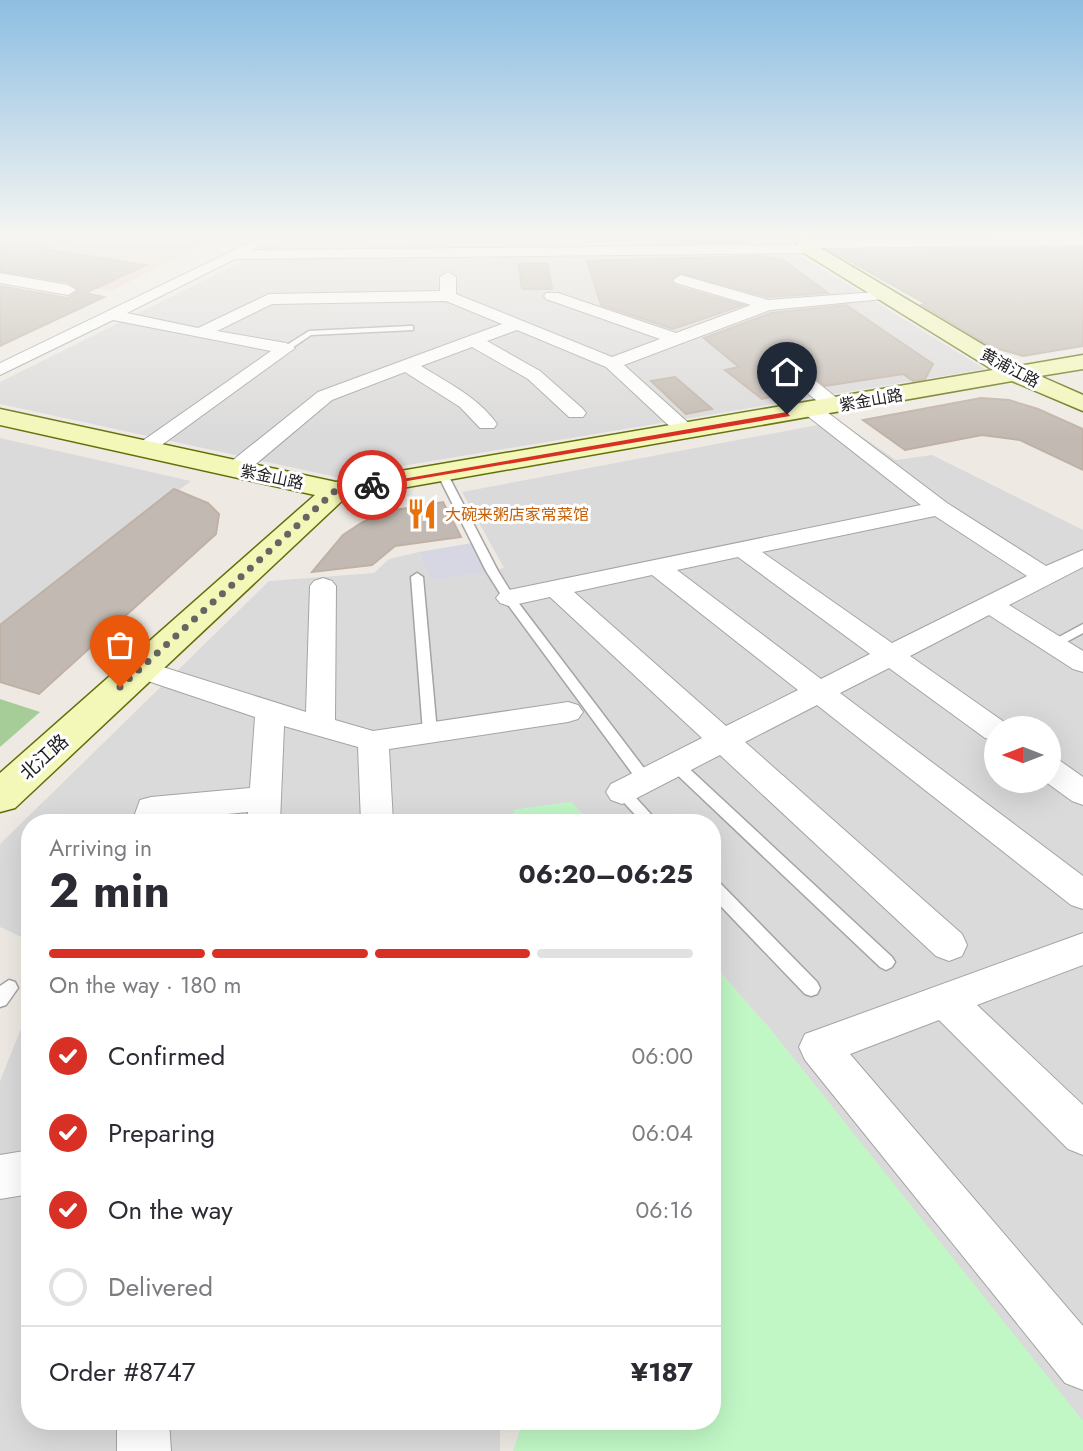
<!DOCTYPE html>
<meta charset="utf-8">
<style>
body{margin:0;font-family:Jost,"Noto Sans SC",sans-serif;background:#f2f2f3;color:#2b2b33;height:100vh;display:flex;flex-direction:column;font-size:26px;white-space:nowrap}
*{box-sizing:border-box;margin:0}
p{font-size:23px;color:#7c7c81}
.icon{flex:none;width:38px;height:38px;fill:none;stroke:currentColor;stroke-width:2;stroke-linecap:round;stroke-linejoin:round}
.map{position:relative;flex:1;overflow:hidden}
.details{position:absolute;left:21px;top:814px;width:700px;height:616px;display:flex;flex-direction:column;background:#fff;border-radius:28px;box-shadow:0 7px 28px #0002}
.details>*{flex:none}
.needle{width:46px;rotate:270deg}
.fabs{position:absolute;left:984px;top:716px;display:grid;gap:14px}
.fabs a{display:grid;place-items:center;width:77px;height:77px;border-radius:50%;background:#fff;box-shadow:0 7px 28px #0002;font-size:35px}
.pin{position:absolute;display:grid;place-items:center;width:60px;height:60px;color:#fff;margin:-72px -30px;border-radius:50% 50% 50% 0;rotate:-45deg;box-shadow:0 0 7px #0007}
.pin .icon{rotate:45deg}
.courier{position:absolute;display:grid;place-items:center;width:70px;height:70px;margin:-35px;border:5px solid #d93025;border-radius:50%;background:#fff;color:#222;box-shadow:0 2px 9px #0007}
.overview em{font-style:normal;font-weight:700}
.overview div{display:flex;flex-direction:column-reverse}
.overview{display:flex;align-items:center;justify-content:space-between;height:119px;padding:0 28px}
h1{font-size:46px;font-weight:700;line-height:52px}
.bar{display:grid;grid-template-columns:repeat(4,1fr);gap:10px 7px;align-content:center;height:84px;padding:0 28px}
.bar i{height:9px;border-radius:5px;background:#e1e1e2}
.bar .active{background:#d93025}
.bar p{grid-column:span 4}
.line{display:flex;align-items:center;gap:18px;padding:0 28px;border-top:2px solid #e1e1e2}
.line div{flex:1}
ol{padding:0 28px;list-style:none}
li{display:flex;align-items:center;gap:21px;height:77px}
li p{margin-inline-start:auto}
li .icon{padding:7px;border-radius:50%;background:#d93025;color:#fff;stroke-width:4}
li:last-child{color:#7c7c81}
li i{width:38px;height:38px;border:4px solid #e1e1e2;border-radius:50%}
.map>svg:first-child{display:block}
.residential{fill:#dbdada;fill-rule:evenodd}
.commercial{fill:#eed4d2}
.forest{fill:#a6cc98}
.park{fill:#c0f7c5}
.plaza{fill:#d7d7e3}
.building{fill:#c2bab2;stroke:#bfb1a5;stroke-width:2}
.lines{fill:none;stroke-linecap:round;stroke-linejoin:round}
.lane-casing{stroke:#a4a4a4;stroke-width:3}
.street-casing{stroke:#a4a4a4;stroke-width:2}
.secondary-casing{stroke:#626f08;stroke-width:3}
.lane{fill:#fff;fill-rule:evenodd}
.street{fill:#fff;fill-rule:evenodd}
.secondary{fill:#f3f7b7;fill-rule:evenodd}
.route{fill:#d93025}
.done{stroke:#666562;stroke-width:7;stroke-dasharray:0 12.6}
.labels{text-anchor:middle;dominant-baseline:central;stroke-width:6;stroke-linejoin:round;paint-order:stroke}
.far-street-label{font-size:16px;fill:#1d1d1d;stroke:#fff}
.far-food-label{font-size:16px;fill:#c56008;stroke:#fff;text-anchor:start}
.street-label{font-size:19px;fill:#1d1d1d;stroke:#fff}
</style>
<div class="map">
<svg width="1083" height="1451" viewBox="0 0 1083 1451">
<rect width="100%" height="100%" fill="#eeeae3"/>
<path class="residential" d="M286,235h366l7,21 139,-2 187,115 -649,108 -336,-73v-22l237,-118z
M812,235h271v4l-267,1z
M839,421l57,39 36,-5 151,75v892l-313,-393 -58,-66v-141h-123l-18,-20 -57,8 1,12h-485v119l-30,-14v-83l269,-263 105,-8 15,-14 30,-7 11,29 74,-13 -42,-76zM996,728h52v52h-52z
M0,438l191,43 -191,144z
M30,1006v415h470v30h-500v-370z"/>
<path class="commercial" d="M0,235h223l-112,56 -111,-18z"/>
<path class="forest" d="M0,699l40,13 -40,35z"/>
<path class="park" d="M571,802l18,20h-74l-2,-12z
M712,963l58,66 313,392v30h-570l10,-30h189z"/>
<path class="plaza" d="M478,542l14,29 -62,10 -11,-29z
M266,798l-2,24h-116l3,-13z"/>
<path class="building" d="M0,235h76l-33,14 103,16 -61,28 19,4 -104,49v-60l68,12 10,-7 -10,-9 -68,-11z
M656,235h103l-10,8 -90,1z
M1083,248v98l-60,10 -31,-9 -70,-42 4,-1 -96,-54z
M759,256l24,4 45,33 -60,4 -88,-24 -10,7 5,6 68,19 -70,24 -72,-24 -14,-44z
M547,263l5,26h-30l-3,-25z
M846,305l87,59 -8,15 -12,2 -10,-7 -78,12 -34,-28 -8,-2 -8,2 -3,8 27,24 -37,9 -37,-29 14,-3 -35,-29 67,-25z
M675,377l37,32 -26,5 -35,-33z
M981,398l28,2 29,9 45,20v41l-63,-30 -38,-5 -77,15 -42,-30z
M174,489l34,14 11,11 -3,20 -177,160 -39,-12v-57z
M443,502l18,35 -66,9 -23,19 -60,7 31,-37 18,-12 22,-11z"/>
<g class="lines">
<g class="lane-casing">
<path id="lane" d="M410,326h3v4l-102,5 -22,15 -7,-2 27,-17z
M442,470l5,3 51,98 16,26 136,179 2,4 -2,4h-10l-137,-186 -17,-27 -49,-98z
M417,573l6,4 14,155 -7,5 -7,-5 -12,-155z
M1083,624v9l-26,14h-10l-1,-3z
M676,760l5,1 211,196 3,5 -3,5 -6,3 -6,-3 -209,-198 -2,-4 2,-4z
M622,787l5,1 31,34h-16l-28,-30 3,-4z
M712,879l6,2 99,101 3,6 -3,6 -6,2 -6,-2 -93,-97z
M9,980l6,2 3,6 -12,17 -6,2v-21z"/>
</g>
<g class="street-casing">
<path id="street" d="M1083,237v8l-267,3 -1,4 -5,1 -575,6 -108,54 71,15 71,-34 171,-3v-14l8,-5 8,5v17l156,63 48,-18 -114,-40 -2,-3 2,-3h12l118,40 75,-28 -75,-22 -3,-3 8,-5 87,25 121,-9 2,3 -2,3 -6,2 -113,11 -146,55 69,62 3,4 -3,4h-14l-73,-68 -89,-37 -30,11 53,30 43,38 3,4 -3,4h-14l-41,-38 -56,-32 -51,19c27,17 57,31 76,58l-3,4h-14l-20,-21 -55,-35 -73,28 -88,74h-16l-3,-5 3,-5 90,-72 184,-68 -56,-23 -174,3 -55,27 69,12 9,5 -143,104h-14l-3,-4 3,-4 133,-93 -158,-31 -113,55v-12l251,-121 7,4 -5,4 548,-5 6,-5z
M0,273l68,12 8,5 -8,5 -68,-12z
M783,359l6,1 53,42 3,4 -3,4h-14l-51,-42 -3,-4 3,-4z
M812,404l7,2 128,97 99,63 37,-16v17l-74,38 74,46v21l-10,-3 -84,-54 -79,41 97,68 2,4h-13v13l-11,-3 -96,-70 -49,25 243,183v33l-12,-4 -254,-200 -72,37 217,192 5,11 -5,11 -13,5 -13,-5 -216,-201 -87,45 -11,4 -11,-4 -5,-8 5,-8 91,-46 -152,-141 -41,9 -9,-3 -4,-5 4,-5 9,-3 412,-85 -116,-91 -3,-4zM935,516l92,60 -135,67 -130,-91zM738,557l132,97 -49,25 -144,-109zM652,575l146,115 -72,36 -152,-134z
M323,578l9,3 4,5 -1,134 38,11 195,-29 10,3 5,7 -5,7 -10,3 -179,27 4,73h-32l-3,-75 -74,-21 -4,96h-32v-10l-83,8 -1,2h-32l8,-22 11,-3 99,-9 5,-71 -125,-42 -4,-6 4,-6 10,-3 10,3 156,49 4,-126 4,-5z
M1048,757l11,3 24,17v28l-11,-4 -29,-21h5z
M1083,933v32l-106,40 106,100v50l-15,-6 -129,-129 -89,34 233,272v64l-18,-7 -260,-323 -6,-13 6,-13z
M30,1150v44l-30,5v-44z
M117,1421h52l2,30h-54z"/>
</g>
<g class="secondary-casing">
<path id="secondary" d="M791,235h18l7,10 203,121 64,-11v14l-43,7 43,19v16l-71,-30 -667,117 -330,310 -15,4v-39l315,-278 -315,-70v-16l336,73 657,-112 -189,-117z"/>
</g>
<use href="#lane" class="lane"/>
<use href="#street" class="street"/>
<use href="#secondary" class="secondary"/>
</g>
<linearGradient id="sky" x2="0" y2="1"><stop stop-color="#8dbee2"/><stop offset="0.54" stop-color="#f7f6f2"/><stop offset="1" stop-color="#f7f6f2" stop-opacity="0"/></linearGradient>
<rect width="1083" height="438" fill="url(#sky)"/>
<path class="route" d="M787,412l3,4 -418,71 -4,-2z"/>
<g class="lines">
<path class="done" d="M120,687l215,-196 37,-6"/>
</g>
<defs>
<g id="restaurant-bare" transform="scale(2.415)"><path d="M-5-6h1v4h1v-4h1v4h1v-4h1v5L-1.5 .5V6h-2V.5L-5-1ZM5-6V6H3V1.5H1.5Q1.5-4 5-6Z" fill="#e8710a" stroke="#fff" stroke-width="2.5" paint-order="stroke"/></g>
</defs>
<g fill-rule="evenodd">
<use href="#restaurant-bare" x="422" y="514"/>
</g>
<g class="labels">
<g class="far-street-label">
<text transform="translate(1010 368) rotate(28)">黄浦江路</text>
<text transform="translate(871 400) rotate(-10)">紫金山路</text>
<text transform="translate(272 477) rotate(12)">紫金山路</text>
</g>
<g class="far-food-label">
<text x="445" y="514">大碗来粥店家常菜馆</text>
</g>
<g class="street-label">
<text transform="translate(44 757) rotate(-42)">北江路</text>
</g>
</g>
</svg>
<div class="fabs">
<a><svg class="needle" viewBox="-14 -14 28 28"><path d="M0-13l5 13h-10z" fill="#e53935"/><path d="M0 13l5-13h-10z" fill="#7c7c81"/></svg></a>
</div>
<div class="pin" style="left:120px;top:687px;background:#ea580c"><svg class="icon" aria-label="bag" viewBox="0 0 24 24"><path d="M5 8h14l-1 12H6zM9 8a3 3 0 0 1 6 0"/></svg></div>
<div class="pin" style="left:787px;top:414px;background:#1f2937"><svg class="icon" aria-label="home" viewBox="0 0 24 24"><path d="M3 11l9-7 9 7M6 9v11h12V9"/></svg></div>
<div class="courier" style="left:372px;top:485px"><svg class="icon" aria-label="bike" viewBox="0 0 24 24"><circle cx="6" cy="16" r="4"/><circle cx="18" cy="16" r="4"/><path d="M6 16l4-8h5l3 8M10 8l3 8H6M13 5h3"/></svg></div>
<section class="details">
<div class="overview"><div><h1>2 min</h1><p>Arriving in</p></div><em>06:20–06:25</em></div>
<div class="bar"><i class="active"></i><i class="active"></i><i class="active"></i><i></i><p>On the way · 180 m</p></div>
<ol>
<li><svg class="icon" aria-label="check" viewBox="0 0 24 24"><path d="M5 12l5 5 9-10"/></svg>Confirmed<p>06:00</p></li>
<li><svg class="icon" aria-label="check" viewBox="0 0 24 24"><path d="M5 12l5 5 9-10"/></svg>Preparing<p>06:04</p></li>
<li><svg class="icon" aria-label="check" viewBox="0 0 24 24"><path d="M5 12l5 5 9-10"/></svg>On the way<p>06:16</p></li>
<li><i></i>Delivered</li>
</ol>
<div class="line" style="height:91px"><div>Order #8747</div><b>¥187</b></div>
</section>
</div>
